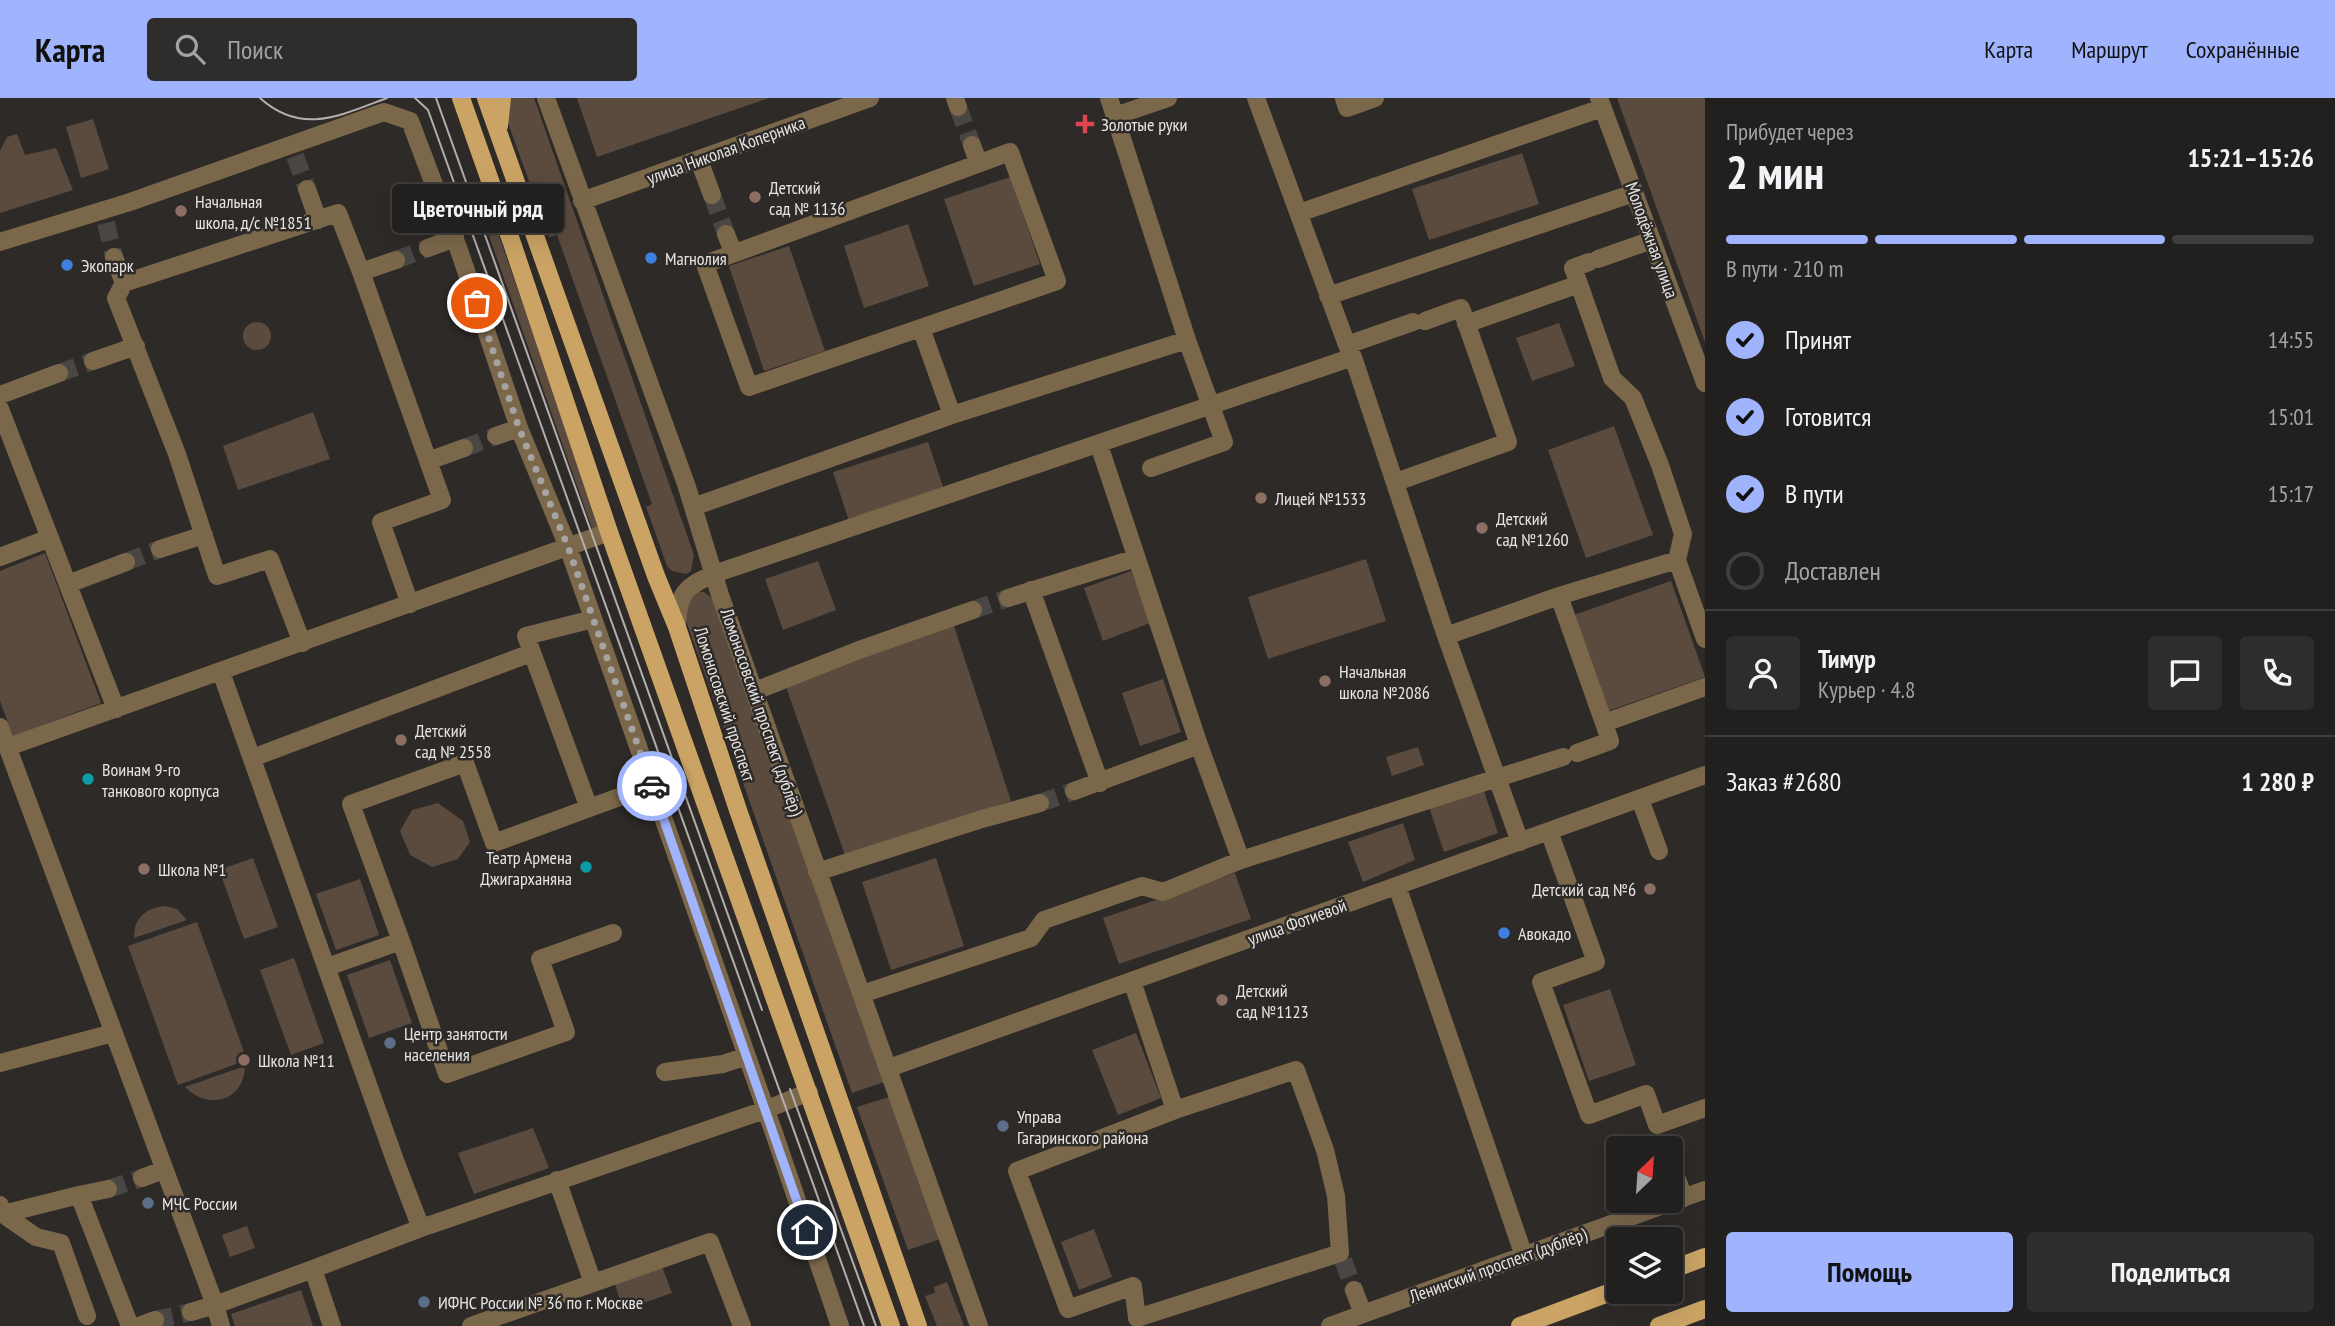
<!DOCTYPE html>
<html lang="ru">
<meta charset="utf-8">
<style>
body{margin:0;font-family:"PT Sans Narrow",sans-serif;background:#2e2d2b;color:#f1f3f6;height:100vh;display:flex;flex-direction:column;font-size:26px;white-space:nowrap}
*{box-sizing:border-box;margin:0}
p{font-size:23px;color:#a2a3a4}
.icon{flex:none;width:38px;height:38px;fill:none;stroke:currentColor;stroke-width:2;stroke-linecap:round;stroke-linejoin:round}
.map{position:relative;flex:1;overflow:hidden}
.sheet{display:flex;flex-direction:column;background:#22201e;width:630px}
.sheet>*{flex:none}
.needle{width:46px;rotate:25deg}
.buttons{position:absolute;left:1606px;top:1038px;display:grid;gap:14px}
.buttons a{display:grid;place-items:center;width:77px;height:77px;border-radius:7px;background:#22201e;box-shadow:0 7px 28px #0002,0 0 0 2px #3f3e3c;font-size:35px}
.pin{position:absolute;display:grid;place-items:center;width:60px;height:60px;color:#fff;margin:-30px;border:4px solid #fff;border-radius:50%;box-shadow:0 2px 7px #0007}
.courier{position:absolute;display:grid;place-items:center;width:70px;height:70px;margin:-35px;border:5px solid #a0b3fd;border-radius:50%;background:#fff;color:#222;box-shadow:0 2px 9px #0007}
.bubble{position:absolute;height:49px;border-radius:7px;background:#22201e;box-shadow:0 7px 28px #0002,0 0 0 2px #3f3e3c;font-size:23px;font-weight:600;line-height:49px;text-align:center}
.head em{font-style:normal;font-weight:600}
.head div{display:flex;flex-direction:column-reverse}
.head{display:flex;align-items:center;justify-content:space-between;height:119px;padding:0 21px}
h1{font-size:46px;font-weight:600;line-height:52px}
.bar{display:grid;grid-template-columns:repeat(4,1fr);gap:10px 7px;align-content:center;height:84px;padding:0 21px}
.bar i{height:9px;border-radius:5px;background:#3f3e3c}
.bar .on{background:#a0b3fd}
.bar p{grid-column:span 4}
.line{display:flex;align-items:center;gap:18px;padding:0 21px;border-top:2px solid #3f3e3c}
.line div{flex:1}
.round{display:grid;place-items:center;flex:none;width:74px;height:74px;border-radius:7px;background:#2e2d2b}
ol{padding:0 21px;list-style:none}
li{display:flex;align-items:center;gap:21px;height:77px}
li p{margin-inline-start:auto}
li .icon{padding:7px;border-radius:50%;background:#a0b3fd;color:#111;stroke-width:4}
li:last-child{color:#a2a3a4}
li i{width:38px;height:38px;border:4px solid #3f3e3c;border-radius:50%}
.action{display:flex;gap:14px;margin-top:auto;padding:14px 21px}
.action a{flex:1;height:80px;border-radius:7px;background:#a0b3fd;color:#111;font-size:28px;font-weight:600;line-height:80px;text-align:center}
.action a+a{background:#2e2d2b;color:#f1f3f6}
header{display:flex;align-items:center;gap:42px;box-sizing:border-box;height:98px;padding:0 35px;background:#a0b3fd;color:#111}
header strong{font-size:33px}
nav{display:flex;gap:38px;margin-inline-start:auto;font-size:24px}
.search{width:490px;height:63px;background:#2e2d2b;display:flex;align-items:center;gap:18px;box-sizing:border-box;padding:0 24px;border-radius:7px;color:#a2a3a4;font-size:26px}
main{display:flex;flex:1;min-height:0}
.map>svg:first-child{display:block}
.green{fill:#5b4b3e}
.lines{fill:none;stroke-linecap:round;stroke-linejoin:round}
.minor-tunnel{stroke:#494644;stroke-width:18;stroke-dasharray:18 9;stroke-linecap:butt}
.minor{stroke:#7b684b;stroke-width:18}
.major{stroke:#cba465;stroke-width:18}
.tram{stroke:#b2afae;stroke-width:2}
.done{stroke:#a6a4a2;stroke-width:7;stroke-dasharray:0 12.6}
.route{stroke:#a0b3fd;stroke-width:9}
.health-dot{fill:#e0444e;stroke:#2d2a28;stroke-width:2.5}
.education-dot{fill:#8d6e63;stroke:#2d2a28;stroke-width:2.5}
.shop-dot{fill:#3f7fe0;stroke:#2d2a28;stroke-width:2.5}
.culture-dot{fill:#0f9aa8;stroke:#2d2a28;stroke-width:2.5}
.service-dot{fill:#5c6f8a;stroke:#2d2a28;stroke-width:2.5}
.labels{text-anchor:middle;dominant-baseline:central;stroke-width:5;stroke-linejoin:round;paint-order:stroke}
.poi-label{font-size:18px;fill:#e7e5e4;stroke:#2d2a28;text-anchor:start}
.street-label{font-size:18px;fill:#e7e5e4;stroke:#2d2a28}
</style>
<header>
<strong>Карта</strong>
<div class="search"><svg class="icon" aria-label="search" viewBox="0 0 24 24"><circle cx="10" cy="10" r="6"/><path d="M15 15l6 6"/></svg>Поиск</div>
<nav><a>Карта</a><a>Маршрут</a><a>Сохранённые</a></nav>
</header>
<main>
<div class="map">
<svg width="1705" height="1228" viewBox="0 0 1705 1228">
<rect width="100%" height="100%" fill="#2d2a28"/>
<path class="green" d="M509,0h25l160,457 -3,16 -5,3 -14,-3 -5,-5 -21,-59 6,-3 -95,-269 -8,2 -42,-117z
M577,0h192l-172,59z
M1617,0h88v244z
M93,21l16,50 -28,9 -15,-51z
M17,36l8,21 31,-7 17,42 -73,23v-62l7,-14z
M1522,55l17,51 -110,36 -17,-51z
M1010,79l30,87 -66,22 -30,-87z
M491,115l111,318 -8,3 -112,-318z
M908,126l21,62 -65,22 -20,-62z
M789,148l36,105 -61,20 -35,-105z
M243 238a14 14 0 1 1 28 0a14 14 0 1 1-28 0Z
M1559,225l16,43 -43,15 -16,-43z
M313,314l17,47 -92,31 -15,-44z
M1614,328l39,109 -67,23 -38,-108z
M928,344l16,48 -95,31 -16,-49z
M45,455l56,150 -88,33 -13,-35v-130z
M1366,461l20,62 -118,38 -20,-62z
M818,463l18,49 -53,20 -18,-51z
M1131,473l19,52 -47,18 -19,-53z
M1671,483l34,96 -97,34 -34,-96z
M697,494h7l10,8 170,482 -32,11 -169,-481v-5z
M953,525l58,178 -166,54 -60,-171z
M1163,581l18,53 -41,14 -18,-53z
M1418,649l6,18 -32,11 -6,-19z
M1483,690l15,45 -54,19 -15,-45z
M438,705l25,18 7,21 -12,17 -26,8 -22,-12 -10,-24 12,-21z
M1403,725l12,37 -52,22 -15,-40z
M253,760l25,69 -34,12 -25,-69z
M936,760l28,88 -73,24 -29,-88z
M1235,775l16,46 -132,45 -16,-46z
M360,781l19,56 -43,15 -20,-56z
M165,808l12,3 10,11 -53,18c0,-20 11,-30 31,-32z
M197,824l50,138 -69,25 -50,-139z
M294,860l30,85 -33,12 -31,-85z
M390,862l22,63 -43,15 -22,-63z
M1610,891l26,76 -47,16 -26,-76z
M1136,935l25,65 -43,17 -26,-65z
M245,968c-1,35 -36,45 -60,21z
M889,999l51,142 -32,11 -51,-143z
M533,1030l16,40 -75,26 -16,-41z
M247,1128l8,22 -25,9 -8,-22z
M1094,1131l18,48 -33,13 -18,-48z
M661,1166l11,29 -49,17 -9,-29z
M947,1184l17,44h-27l-12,-30 10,-3 -1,-6z
M301,1192l12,36h-78l-4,-12z"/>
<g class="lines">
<path class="minor-tunnel" d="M958,9l14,38
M295,58l12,33
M712,97l14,39
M106,125l8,34
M396,162l32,-12
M59,275l34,-12
M464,350l32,-12
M126,464l34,-13
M973,512l35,-12
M1040,705l34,-12
M1662,1040l4,10
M108,1091l34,-11
M1343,1162l11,30
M155,1222l36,-8"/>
<path class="minor" d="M546,0l140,386 34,111 259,731
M955,0l3,9
M1109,0l78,242 37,102 -73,26
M1256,0l91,247 6,12 93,279 74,206
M1344,0l3,10 28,-10
M1599,0l106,285
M1115,18l53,-18
M972,47l6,17
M1010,54l47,129 -308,106 -44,-123z
M699,62l13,35
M307,91l11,31
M582,103l288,-103
M1299,115l303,-105
M726,136l7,18
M0,144l130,-40 254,-90 26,9 50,132 59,175 49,119 206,586 66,193
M428,150l27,-10
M114,159l10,26
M1598,161l54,-19
M361,174l35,-12
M1579,186l33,94 21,20 27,67 23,69 -6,26 28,79
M1328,198l306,-103
M1466,226l113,-40 -6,-16 16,-6
M921,230l31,87
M1347,247l66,-23
M93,263l43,-15
M0,297l59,-22
M0,311l116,300
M496,338l23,-8
M1099,347l100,300 42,115
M428,363l36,-13
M1396,384l112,-40 -47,-134 -36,13
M693,409l259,-92 235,-75
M160,451l44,-14
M0,459l50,-19
M68,486l58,-22
M1031,492l69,193
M1559,498l118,-36
M1008,500l128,-40
M677,529c1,-33 7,-40 37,-53l639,-217
M1446,538l113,-40 45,127 101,-36
M302,545l-32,-84 -53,17 -40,-122 -61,-156 8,-15 214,-70 23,59 81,228 -61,22 29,82
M221,574l175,491 25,65
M755,593l104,-41 114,-40
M0,629l215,578 98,-36
M8,649l601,-215
M1577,655l33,-12 -6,-18
M252,660l279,-105
M1074,693l125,-46
M1640,701l19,52
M589,710l-63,-172 67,-17
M1549,733l47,131 -55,20 48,133 57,-21 11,31 48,-17
M817,774l165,-53 58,-16
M1397,788l127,370
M401,843l-50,-137 114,-41 29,80 158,-58
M327,869l74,-26 46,133 119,-42 -26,-73 73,-26
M1132,883l43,129 121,-40 29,80 11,46 4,57 -203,65 -4,-32 -65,23 -51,-138 158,-61
M862,896l169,-56 13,-18 98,-34 21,6 78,-32 322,-103
M0,965l113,-30
M889,970l816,-293
M665,974l58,-8 24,-8
M1674,1073l10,27
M142,1080l21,-8
M557,1082l36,103
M79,1097l29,-6
M0,1107l3,9 76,-19 51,131
M3,1116l33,23 25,6 26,73
M1354,1192l9,24
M191,1214l24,-7 6,21
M139,1228l16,-6
M332,1228l-19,-57 108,-41 344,-118 44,-18
M471,1228l239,-84 32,84
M1330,1228l375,-136"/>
<path class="major" d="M461,0l52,148 96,286 282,794
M486,0l170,478 21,51 61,183 180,516
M499,28l3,-28
M1671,1172l34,-13
M1520,1228l99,-37
M1659,1228l46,-17"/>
<path class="tram" d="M260,0c42,38 81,17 127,0
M415,0l13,12 436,1216
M436,0l326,912
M790,991l86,237"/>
</g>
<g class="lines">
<path class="done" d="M477,205l42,125 49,119 84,239"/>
<path class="route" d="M652,688l155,444"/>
</g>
<path class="health-dot" d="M1081.5 15.5h7v7h7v7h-7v7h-7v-7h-7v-7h7z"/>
<g class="education-dot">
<circle cx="755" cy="99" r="7"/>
<circle cx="181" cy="113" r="7"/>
<circle cx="1261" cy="400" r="7"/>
<circle cx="1482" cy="430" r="7"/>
<circle cx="1325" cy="583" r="7"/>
<circle cx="401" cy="642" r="7"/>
<circle cx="144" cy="771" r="7"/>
<circle cx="1650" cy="791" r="7"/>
<circle cx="1222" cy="902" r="7"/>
<circle cx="244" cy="962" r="7"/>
</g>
<g class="shop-dot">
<circle cx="651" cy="160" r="7"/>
<circle cx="67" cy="167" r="7"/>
<circle cx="1504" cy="835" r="7"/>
</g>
<g class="culture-dot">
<circle cx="88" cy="681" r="7"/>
<circle cx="586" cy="769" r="7"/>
</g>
<g class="service-dot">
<circle cx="390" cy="945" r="7"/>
<circle cx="1003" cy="1028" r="7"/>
<circle cx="148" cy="1105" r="7"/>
<circle cx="424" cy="1204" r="7"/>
</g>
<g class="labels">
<g class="poi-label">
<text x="1101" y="26">Золотые руки</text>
<text x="769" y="89">Детский<tspan x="769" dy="21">сад № 1136</tspan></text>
<text x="195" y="103">Начальная<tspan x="195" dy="21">школа, д/с №1851</tspan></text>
<text x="665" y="160">Магнолия</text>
<text x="81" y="167">Экопарк</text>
<text x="1275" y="400">Лицей №1533</text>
<text x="1496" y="420">Детский<tspan x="1496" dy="21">сад №1260</tspan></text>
<text x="1339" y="573">Начальная<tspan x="1339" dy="21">школа №2086</tspan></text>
<text x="415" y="632">Детский<tspan x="415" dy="21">сад № 2558</tspan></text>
<text x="102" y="671">Воинам 9-го<tspan x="102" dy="21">танкового корпуса</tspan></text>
<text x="572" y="759" text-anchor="end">Театр Армена<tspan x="572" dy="21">Джигарханяна</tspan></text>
<text x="158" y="771">Школа №1</text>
<text x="1636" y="791" text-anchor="end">Детский сад №6</text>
<text x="1518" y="835">Авокадо</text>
<text x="1236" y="892">Детский<tspan x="1236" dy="21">сад №1123</tspan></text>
<text x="404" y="935">Центр занятости<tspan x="404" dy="21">населения</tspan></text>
<text x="258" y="962">Школа №11</text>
<text x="1017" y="1018">Управа<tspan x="1017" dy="21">Гагаринского района</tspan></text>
<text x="162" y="1105">МЧС России</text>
<text x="438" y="1204">ИФНС России № 36 по г. Москве</text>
</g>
<g class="street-label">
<text transform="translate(726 52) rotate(-20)">улица Николая Коперника</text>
<text transform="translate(1652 142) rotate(70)">Молодёжная улица</text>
<text transform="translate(725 606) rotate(72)">Ломоносовский проспект</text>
<text transform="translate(762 614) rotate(71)">Ломоносовский проспект (дублёр)</text>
<text transform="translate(1297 824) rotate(-20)">улица Фотиевой</text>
<text transform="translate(1498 1167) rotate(-20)">Ленинский проспект (дублёр)</text>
</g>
</g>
</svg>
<div class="buttons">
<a><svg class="needle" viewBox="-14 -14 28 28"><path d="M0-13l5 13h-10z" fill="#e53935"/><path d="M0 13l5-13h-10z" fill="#a2a3a4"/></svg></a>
<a><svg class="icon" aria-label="layers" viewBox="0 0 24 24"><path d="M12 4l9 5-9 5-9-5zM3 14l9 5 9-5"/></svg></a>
</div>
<div class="pin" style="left:477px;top:205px;background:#ea580c"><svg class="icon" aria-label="bag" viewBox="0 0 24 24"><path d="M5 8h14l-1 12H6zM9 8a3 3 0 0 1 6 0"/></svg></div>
<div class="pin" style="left:807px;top:1132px;background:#1f2937"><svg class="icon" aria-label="home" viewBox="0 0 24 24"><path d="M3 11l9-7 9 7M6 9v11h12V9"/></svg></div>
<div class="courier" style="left:652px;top:688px"><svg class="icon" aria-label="car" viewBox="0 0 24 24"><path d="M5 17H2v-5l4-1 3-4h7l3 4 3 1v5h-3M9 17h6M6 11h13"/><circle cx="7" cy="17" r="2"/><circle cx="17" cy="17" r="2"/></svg></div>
<div class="bubble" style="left:392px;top:86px;width:172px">Цветочный ряд</div>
</div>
<section class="sheet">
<div class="head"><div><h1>2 мин</h1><p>Прибудет через</p></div><em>15:21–15:26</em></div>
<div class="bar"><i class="on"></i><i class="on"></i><i class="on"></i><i></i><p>В пути · 210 m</p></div>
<ol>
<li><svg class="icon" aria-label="check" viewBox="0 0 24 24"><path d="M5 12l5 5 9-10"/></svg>Принят<p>14:55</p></li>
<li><svg class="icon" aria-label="check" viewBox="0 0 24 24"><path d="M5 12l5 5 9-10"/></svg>Готовится<p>15:01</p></li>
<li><svg class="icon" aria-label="check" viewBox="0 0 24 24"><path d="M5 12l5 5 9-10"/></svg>В пути<p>15:17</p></li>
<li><i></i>Доставлен</li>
</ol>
<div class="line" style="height:126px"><a class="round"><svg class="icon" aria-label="person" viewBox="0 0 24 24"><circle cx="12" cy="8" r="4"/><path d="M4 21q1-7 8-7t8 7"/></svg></a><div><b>Тимур</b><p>Курьер · 4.8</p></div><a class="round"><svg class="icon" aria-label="chat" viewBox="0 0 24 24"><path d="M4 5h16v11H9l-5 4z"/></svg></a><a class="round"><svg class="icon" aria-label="phone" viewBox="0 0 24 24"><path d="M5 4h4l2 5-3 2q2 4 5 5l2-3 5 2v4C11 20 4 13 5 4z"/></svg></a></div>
<div class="line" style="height:91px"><div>Заказ #2680</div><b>1 280 ₽</b></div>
<div class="action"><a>Помощь</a><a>Поделиться</a></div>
</section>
</main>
